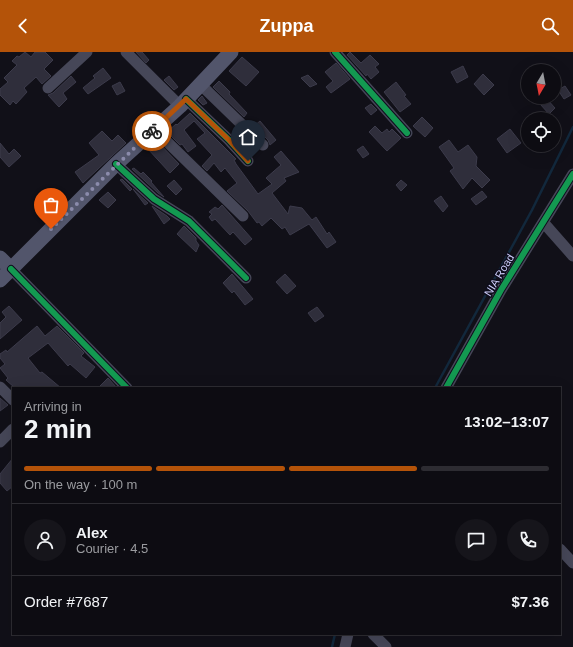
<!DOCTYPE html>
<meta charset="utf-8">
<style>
body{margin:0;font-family:Helvetica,sans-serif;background:#16151b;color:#f1f3f6;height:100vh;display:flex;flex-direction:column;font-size:15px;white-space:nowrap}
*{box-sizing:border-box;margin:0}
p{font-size:13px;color:#9a9b9f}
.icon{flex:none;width:22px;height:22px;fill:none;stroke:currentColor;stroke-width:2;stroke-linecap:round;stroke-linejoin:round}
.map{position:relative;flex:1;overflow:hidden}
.details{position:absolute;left:12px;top:335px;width:549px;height:248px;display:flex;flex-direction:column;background:#0d0c12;border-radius:0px;box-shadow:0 4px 16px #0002,0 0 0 1px #2d2c32}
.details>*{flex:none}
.needle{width:26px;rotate:190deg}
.controls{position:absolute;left:521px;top:12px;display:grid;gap:8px}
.controls a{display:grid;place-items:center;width:40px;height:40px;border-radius:50%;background:#0d0c12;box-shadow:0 4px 16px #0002,0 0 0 1px #2d2c32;font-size:20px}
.pin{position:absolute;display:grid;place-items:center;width:34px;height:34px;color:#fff;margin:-41px -17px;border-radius:50% 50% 50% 0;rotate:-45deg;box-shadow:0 0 4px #0007}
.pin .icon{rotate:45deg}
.courier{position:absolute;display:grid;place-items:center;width:40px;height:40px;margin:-20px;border:3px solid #b45309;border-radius:50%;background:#fff;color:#222;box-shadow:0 1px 5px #0007}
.summary em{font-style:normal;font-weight:600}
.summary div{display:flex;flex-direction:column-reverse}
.summary{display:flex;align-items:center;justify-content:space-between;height:68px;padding:0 12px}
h1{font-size:26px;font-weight:600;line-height:30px}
.bar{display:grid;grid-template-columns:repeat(4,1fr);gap:6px 4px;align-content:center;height:48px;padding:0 12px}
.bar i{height:5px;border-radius:3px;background:#2d2c32}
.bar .on{background:#b45309}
.bar p{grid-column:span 4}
.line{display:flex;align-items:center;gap:10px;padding:0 12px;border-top:1px solid #2d2c32}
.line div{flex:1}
.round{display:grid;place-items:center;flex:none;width:42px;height:42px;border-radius:21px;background:#16151b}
header{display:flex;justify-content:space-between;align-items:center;height:52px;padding:0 12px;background:#b45309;color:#fff;font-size:18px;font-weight:600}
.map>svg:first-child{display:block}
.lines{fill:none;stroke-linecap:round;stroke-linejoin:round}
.stream{stroke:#12283c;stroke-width:2.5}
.building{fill:#2f2e3b;stroke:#3c3b4b}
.minor{stroke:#464758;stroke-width:11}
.secondary{stroke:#52556b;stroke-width:15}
.cycleway-casing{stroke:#0e0d1c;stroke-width:8}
.cycleway{stroke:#139951;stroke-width:6}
.done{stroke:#8b8bab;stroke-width:4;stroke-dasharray:0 7.2}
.route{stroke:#b45309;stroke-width:5}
.labels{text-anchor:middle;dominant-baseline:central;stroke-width:3;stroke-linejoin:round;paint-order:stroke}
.street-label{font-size:11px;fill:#cdcdfa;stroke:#0e0d1c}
</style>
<header><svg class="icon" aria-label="back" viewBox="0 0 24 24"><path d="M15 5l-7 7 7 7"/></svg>Zuppa<svg class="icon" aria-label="search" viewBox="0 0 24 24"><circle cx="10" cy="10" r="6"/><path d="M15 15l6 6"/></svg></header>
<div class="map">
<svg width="573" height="595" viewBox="0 0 573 595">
<rect width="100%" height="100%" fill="#111018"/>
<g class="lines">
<path class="stream" d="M435,336l97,-178 41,-83
M332,595l3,-13"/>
</g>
<path class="building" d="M25,0l6,5 4,-5h10l8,8 -9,9 7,7 -9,8 -6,-7 -12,11 3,4 -11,12 -3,-3 -3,4 -10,-10v-6l8,-7 -4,-4 13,-13 -5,-4 5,-5 2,1z
M136,0h6l7,8 -3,3z
M350,0l11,11 9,-8 9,9 -4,3 4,5 -8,7 -4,-5 -1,2 -19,-21z
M242,5l17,15 -13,14 -17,-15z
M336,11l14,16 -19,14 -5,-6 7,-6 -8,-9z
M463,14l5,11 -11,6 -6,-11z
M103,16l8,10 -23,16 -5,-6 12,-10 -2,-2z
M483,22l11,11 -10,10 -10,-11z
M308,23l9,9 -7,3 -9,-9z
M71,24l5,6 -13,11 4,6 -8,8 -11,-12 5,-2z
M169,24l9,11 -4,3 -10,-10z
M219,29l11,11 -1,2 18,19 -3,4 -31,-30z
M120,30l5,9 -8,4 -5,-9z
M396,30l10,13 -2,1 7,8 -11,8 -16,-20z
M565,34l6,9 -7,4 -6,-9z
M202,44l5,7 -4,2 -5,-5z
M546,46l9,10 -6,6 -9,-10z
M371,52l6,6 -6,5 -6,-7z
M144,61l5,5 -6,5 -5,-6z
M190,61l46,46 -2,1 2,4 22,30 14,-10 -6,-6 15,-13 -7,-8 7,-6 18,21 -15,6 2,3 -14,12 16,21 2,-8 12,2 10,12 4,-3 11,17 2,-2 7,10 -9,6 -18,-24 -19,11 -5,-8 -3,2 -11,-11 -9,8 -3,-4 -2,1 -9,-12 -21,-20 10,-8 -12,-15 -4,4 -7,-9 -7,8 -5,-5 10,-11 -15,-16 8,-6 -11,-12 -10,9 12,16 -8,6 -6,-8 -2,1 -13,-13 9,-8 1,1z
M422,65l11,11 -8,9 -12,-11z
M260,69l16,19 -6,5 -2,-5 -14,-14z
M375,74l7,7 5,-4 2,3 3,-3 9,9 -14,13 -18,-19z
M510,77l11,14 -14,10 -10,-14z
M102,79l10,10 6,-6 8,8 -43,40 -8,-11 24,-17 -10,-12z
M156,88l23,24 -9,9 -23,-25z
M449,88l9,12 10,-7 9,12 -1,9 14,14 -8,8 -10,-10 -9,11 -13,-18 4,-3 -15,-21z
M0,91l9,11 5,-5 7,7 -12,11 -9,-10z
M363,94l6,8 -6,4 -6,-8z
M134,116l7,6 2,-2 9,9 -1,1 13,15 -6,-4 -26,-24z
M122,127l10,10 -2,2 -10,-11z
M174,128l8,9 -6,6 -9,-9z
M401,128l6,5 -6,6 -5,-6z
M133,137l15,14 -3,2z
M54,139l9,13 -11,8 -9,-13z
M482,139l5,6 -11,8 -5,-6z
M108,140l8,8 -8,8 -9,-8z
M441,144l7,10 -5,6 -9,-11z
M222,153l30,34 -7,6 -12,-13 -3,3 -15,-16 -3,2 -3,-4 3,-3 -3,-2 6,-5 3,2z
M152,154l15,10 3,3 -6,5z
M184,174l12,12v3l3,4 -3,7 -19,-18z
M232,222l21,25 -8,6 -11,-14 -2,2 -9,-10z
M285,222l11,12 -9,8 -11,-12z
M9,254l13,14 -22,19v-16l6,-6 -4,-5z
M317,255l7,9 -9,6 -7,-9z
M37,274l8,10 12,-10 27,27 -3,3 14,11 -9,11 -16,-14 -2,2 -20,-23 -20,15 12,15 2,-1 19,16h-46l-9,-8 2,-2 -8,-10 5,-4 -5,-6v-4l6,-4 1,2z
M108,326l9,10h-19z
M0,346l8,7 -8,6z
M13,406v28l-6,5 -7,-8v-9z"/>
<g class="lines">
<path class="minor" d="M126,0l54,54
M335,0l72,81
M200,32l63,61
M48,36l39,-36
M186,47l43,41 19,21
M154,77l89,87
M116,112l38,35 35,22 57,57
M543,170l30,34
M11,217l116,119
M0,335l13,13
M446,336l55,-98 72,-116
M0,390l13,-13
M560,497l13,14
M373,582l13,13
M345,595l3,-13"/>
<path class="secondary" d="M0,206l11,11
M0,228l116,-116 64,-58 51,-54"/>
<g class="cycleway-casing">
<path id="cycleway" d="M335,0l72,81
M186,47l43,41 19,21
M116,112l38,35 35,22 57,57
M11,217l116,119
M446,336l55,-98 72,-116"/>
</g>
<use href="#cycleway" class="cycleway"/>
</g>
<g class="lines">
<path class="done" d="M51,177l101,-98"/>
<path class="route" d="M152,79l34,-32 43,41 19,21"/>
</g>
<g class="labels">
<g class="street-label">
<text transform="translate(499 223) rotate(-59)">NIA Road</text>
</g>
</g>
</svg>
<div class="controls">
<a><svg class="needle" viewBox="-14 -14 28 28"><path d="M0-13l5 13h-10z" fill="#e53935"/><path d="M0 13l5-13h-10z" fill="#9a9b9f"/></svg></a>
<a><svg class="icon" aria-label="locate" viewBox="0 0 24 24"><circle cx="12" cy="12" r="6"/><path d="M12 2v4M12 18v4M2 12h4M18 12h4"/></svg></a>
</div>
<div class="pin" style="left:51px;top:177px;background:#ea580c"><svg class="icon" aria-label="bag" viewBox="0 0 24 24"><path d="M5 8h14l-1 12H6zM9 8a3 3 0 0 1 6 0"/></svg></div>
<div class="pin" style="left:248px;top:109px;background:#1f2937"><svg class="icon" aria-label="home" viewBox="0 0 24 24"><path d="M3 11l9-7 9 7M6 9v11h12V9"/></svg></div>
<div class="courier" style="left:152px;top:79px"><svg class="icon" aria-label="bike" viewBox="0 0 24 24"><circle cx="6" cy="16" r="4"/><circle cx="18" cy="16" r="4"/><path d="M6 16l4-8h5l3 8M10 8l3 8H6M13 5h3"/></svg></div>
<section class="details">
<div class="summary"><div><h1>2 min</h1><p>Arriving in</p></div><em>13:02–13:07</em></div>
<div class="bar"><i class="on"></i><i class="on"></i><i class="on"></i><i></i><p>On the way · 100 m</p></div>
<div class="line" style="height:72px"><a class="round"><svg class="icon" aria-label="person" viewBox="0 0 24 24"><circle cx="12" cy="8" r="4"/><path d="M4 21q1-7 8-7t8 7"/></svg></a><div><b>Alex</b><p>Courier · 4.5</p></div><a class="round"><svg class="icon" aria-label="chat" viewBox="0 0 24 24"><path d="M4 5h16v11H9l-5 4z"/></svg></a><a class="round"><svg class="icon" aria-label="phone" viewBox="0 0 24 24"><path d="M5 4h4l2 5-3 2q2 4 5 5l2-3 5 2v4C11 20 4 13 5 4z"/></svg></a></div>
<div class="line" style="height:52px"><div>Order #7687</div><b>$7.36</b></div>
</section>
</div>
